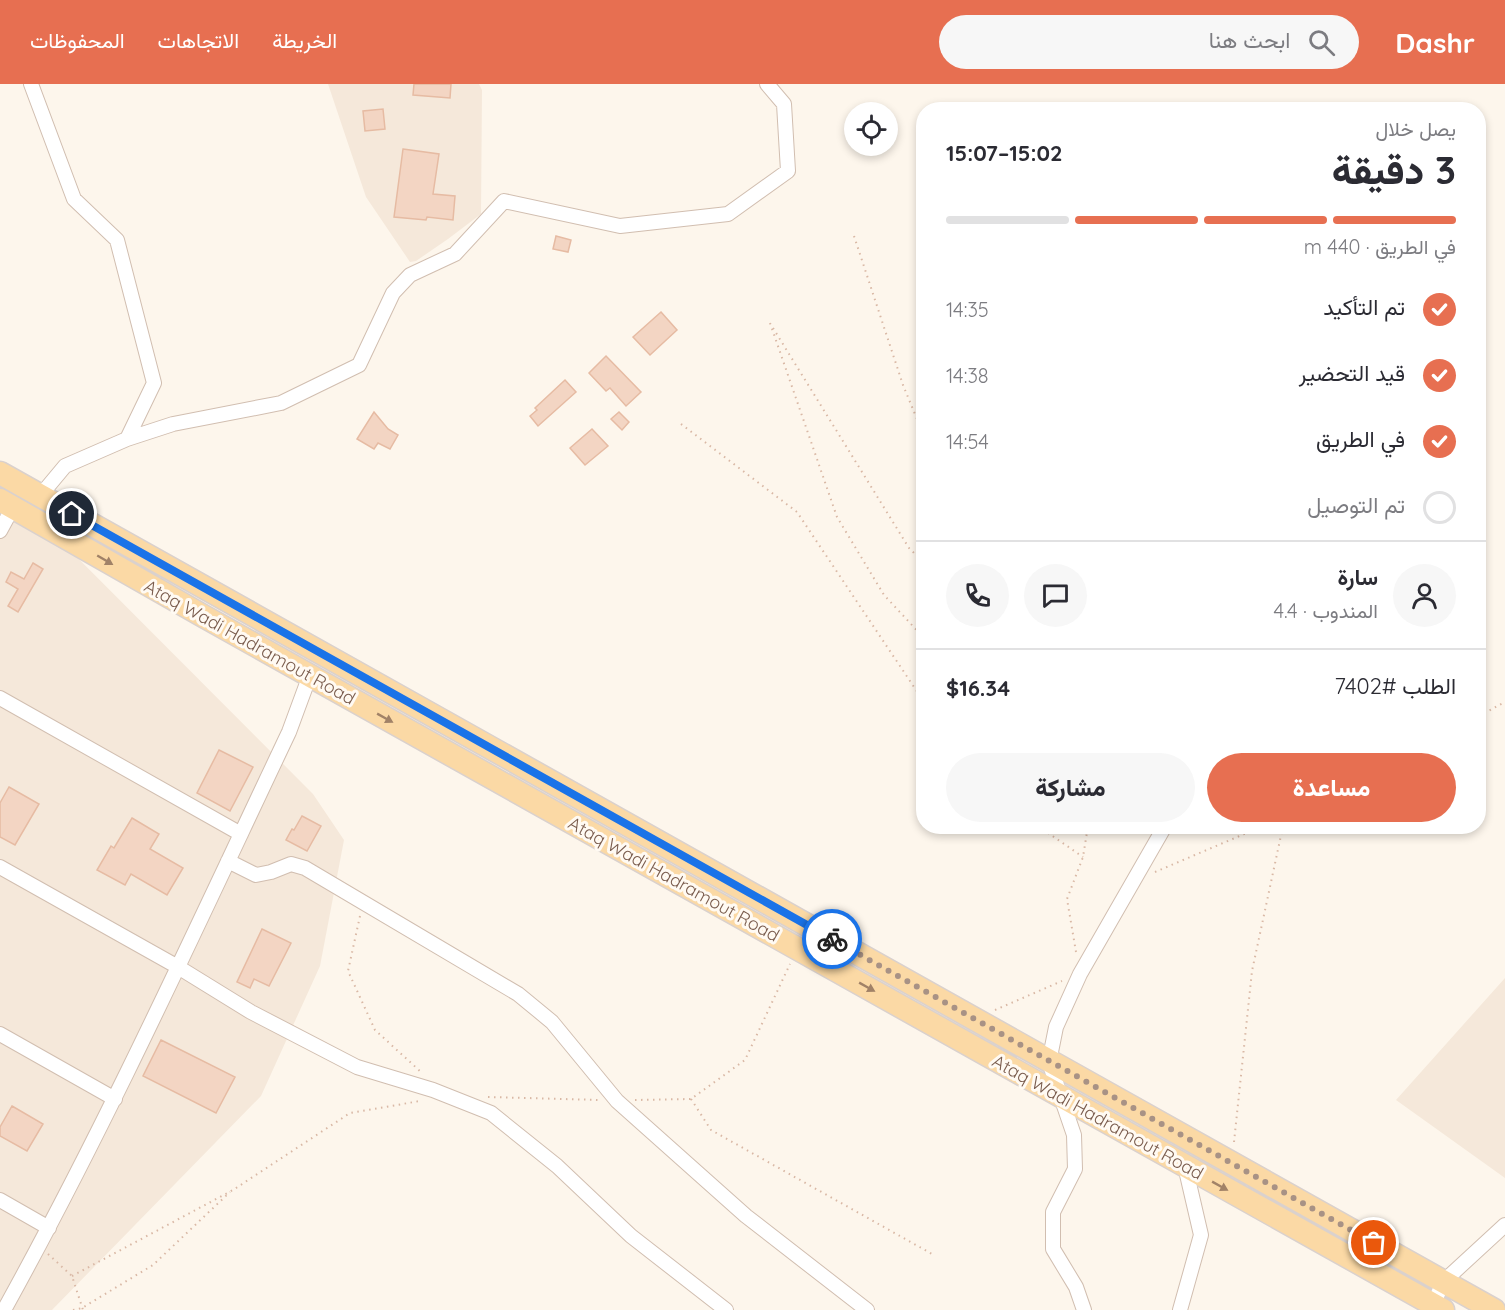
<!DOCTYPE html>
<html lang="ar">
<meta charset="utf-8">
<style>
body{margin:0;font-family:Quicksand,Vazirmatn,sans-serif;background:#f7f7f7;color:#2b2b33;direction:rtl;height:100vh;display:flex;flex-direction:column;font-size:22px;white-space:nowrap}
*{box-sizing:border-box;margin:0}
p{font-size:20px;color:#7c7c81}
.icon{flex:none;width:33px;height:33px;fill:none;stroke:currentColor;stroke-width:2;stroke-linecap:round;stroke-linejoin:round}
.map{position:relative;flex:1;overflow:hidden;direction:ltr}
.sheet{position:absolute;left:916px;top:18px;width:570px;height:732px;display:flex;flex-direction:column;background:#fff;border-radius:24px;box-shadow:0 3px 9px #0003;direction:rtl}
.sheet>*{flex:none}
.controls{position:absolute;left:844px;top:18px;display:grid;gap:12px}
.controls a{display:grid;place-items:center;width:54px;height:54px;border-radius:50%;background:#fff;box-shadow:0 3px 9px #0003;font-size:30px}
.pin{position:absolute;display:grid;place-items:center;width:51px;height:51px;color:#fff;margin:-26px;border:3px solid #fff;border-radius:50%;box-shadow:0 2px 6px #0007}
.courier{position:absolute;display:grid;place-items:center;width:60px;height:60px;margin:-30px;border:4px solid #1a73e8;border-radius:50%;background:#fff;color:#222;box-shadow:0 2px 8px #0007}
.summary em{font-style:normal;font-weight:800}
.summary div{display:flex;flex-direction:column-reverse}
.summary{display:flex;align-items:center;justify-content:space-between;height:102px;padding:0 30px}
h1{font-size:39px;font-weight:800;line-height:45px}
.bar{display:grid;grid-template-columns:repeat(4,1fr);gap:9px 6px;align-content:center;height:72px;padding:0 30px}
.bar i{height:8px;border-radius:4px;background:#e1e1e2}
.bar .on{background:#e76f51}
.bar p{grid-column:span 4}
.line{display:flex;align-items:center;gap:15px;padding:0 30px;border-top:2px solid #e1e1e2}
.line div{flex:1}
.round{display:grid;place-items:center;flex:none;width:63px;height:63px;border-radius:32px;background:#f7f7f7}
ol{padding:0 30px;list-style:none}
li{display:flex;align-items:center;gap:18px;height:66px}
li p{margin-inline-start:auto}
li .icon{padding:6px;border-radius:50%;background:#e76f51;color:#fff;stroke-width:4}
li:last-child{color:#7c7c81}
li i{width:33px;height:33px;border:3px solid #e1e1e2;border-radius:50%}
.primary-button{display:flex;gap:12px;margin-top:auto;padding:12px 30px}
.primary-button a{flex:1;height:69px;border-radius:36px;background:#e76f51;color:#fff;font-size:24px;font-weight:800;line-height:69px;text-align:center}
.primary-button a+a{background:#f7f7f7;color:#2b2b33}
header{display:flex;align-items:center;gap:36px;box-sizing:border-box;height:84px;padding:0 30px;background:#e76f51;color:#fff}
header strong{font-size:28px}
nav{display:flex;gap:33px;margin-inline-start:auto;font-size:21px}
.search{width:420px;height:54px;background:#f7f7f7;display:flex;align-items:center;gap:15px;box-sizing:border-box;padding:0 21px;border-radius:33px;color:#7c7c81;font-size:22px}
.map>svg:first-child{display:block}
.residential{fill:#f5e8da}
.building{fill:#f3d5c3;stroke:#e6bba3;stroke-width:1.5}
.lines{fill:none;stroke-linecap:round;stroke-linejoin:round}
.minor-casing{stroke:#d1beb0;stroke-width:16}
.primary-casing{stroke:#dad1cd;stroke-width:25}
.path{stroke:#d9b8a5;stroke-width:2;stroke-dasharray:1.5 4.5;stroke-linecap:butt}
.minor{stroke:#fff;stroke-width:14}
.primary{stroke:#fbd9a5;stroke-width:22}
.oneway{fill:#a18267}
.done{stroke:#a89285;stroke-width:6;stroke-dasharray:0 10.8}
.route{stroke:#1a73e8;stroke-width:8}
.labels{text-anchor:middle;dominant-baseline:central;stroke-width:6;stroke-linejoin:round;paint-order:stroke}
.street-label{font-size:18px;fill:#7a5c4d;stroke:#fffaf3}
</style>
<header>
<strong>Dashr</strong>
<div class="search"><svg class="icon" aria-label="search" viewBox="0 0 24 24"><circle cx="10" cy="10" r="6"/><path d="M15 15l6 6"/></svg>ابحث هنا</div>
<nav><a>الخريطة</a><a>الاتجاهات</a><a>المحفوظات</a></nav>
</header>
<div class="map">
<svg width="1505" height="1226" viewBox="0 0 1505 1226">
<rect width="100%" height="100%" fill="#fdf6ec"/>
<path class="residential" d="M328,0h151l3,6 -1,124 -33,25 -32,22 -6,1 -44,-65z
M0,396l313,314 31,46 -24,126 -59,130 -209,214h-52z
M1505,894v200l-109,-78z"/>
<path class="building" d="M414,0h37l-1,14 -37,-3z
M383,25l2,20 -20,2 -2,-20z
M403,65l36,5 -6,40 22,2 -2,24 -26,-3 -1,3 -32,-3z
M556,152l15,4 -3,12 -15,-3z
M661,228l16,18 -27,25 -17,-18z
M606,272l35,36 -15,14 -16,-18 -4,3 -17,-18z
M565,296l11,12 -38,34 -8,-10 7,-6 -2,-2z
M374,328l14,17 10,6 -8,14 -12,-6 -4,6 -17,-10z
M619,328l10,10 -7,8 -11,-11z
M592,345l16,17 -23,19 -15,-17z
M33,479l10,6 -25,43 -10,-6 10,-17 -12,-7 5,-10 13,7z
M219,666l34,17 -23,44 -33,-18z
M9,703l30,17 -24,41 -15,-8v-34z
M302,732l19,10 -14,25 -21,-11 6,-11 2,1z
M132,734l27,16 -9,15 33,19 -16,27 -36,-21 -6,11 -28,-15 14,-24 3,2z
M262,845l29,14 -22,43 -15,-7 -4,9 -13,-6z
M161,956l74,37 -19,36 -73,-37z
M12,1022l31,18 -16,27 -27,-15v-9z"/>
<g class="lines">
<g class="minor-casing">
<path id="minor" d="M31,0l43,115 43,41 37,143 -27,56
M40,412l25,-30 62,-27 46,-15 108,-21 78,-38 34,-72 17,-18 45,-21 49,-53 116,25 108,-12 60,-43 -4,-67 -17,-20
M0,447l13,-24
M0,614l241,136
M228,777l28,14 15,-3 20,-8 14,4 213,126 34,28 65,79 129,115 121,94
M0,783l178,100 73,45 106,55 76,23 58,23 66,53 74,70 95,74
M0,950l115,65
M0,1116l49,28
M4,1226c104,-188 193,-384 285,-578l21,-57
M1084,1226l-8,-23 -23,-38v-37l22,-43 -1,-34 -25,-73 7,-35 24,-53 85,-148
M1180,1226l21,-75 -16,-69
M1431,1226l12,-28 62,-57"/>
</g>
<g class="primary-casing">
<path id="primary" d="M0,389l1494,837
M0,416l205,117 1238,693"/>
</g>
<path class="path" d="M854,152l49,149 21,51
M770,239l67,194 47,78 40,43
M773,244l136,220 15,15
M681,340l116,88 127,190
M1479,632l26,-14
M1038,742l45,31
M1155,788l108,-46
M360,832l-12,55 27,59 46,42
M1076,868l-9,-53 16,-42 5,-31
M995,926l67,-29
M488,1013l112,3
M691,1015l20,31 221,124
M635,1016l56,-1 54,-39 45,-96
M1234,1058l18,-171 31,-145
M48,1170l24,22 11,34
M72,1192l161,-86 117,-77 70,-12
M73,1226l9,-2 71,-43 77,-73"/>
<use href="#minor" class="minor"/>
<use href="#primary" class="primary"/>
</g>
<defs><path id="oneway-solid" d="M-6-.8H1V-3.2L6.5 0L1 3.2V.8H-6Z" transform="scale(1.5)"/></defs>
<g class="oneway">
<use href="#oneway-solid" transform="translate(105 476) rotate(30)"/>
<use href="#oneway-solid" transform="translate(385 634) rotate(29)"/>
<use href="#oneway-solid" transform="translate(867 903) rotate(29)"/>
<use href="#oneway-solid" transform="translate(1220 1102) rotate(29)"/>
</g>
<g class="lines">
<path class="done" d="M832,855l542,304"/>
<path class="route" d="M72,430l760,425"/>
</g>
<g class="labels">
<g class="street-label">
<text transform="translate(250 558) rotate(29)">Ataq Wadi Hadramout Road</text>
<text transform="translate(674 795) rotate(29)">Ataq Wadi Hadramout Road</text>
<text transform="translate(1098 1033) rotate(29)">Ataq Wadi Hadramout Road</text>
</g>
</g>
</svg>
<div class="controls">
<a><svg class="icon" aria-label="locate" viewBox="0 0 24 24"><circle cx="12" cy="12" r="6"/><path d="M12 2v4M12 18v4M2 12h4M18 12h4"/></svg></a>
</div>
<div class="pin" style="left:1374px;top:1159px;background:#ea580c"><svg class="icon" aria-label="bag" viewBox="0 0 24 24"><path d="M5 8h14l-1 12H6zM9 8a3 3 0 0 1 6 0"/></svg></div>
<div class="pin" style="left:72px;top:430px;background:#1f2937"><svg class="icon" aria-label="home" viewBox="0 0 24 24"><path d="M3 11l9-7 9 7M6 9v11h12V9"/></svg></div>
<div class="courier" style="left:832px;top:855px"><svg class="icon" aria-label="bike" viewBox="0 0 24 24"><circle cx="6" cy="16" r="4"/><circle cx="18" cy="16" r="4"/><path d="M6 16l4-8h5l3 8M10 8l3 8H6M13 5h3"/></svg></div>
<section class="sheet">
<div class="summary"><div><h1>3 دقيقة</h1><p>يصل خلال</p></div><em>15:02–15:07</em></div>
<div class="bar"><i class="on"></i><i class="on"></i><i class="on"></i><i></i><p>في الطريق · 440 m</p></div>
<ol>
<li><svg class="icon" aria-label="check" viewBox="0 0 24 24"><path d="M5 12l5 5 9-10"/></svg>تم التأكيد<p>14:35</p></li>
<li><svg class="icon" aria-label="check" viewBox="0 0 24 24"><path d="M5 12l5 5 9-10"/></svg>قيد التحضير<p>14:38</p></li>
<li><svg class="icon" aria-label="check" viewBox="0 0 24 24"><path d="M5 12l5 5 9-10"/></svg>في الطريق<p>14:54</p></li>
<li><i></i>تم التوصيل</li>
</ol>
<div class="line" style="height:108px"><a class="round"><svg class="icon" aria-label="person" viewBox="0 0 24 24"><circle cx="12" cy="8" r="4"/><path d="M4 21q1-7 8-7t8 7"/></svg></a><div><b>سارة</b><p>المندوب · 4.4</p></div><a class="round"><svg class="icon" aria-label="chat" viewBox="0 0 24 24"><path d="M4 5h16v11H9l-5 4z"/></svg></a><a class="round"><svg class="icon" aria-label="phone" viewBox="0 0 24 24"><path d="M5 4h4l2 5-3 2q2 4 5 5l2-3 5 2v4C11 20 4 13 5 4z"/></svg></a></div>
<div class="line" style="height:78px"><div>الطلب #7402</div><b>$16.34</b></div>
<div class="primary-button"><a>مساعدة</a><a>مشاركة</a></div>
</section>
</div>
